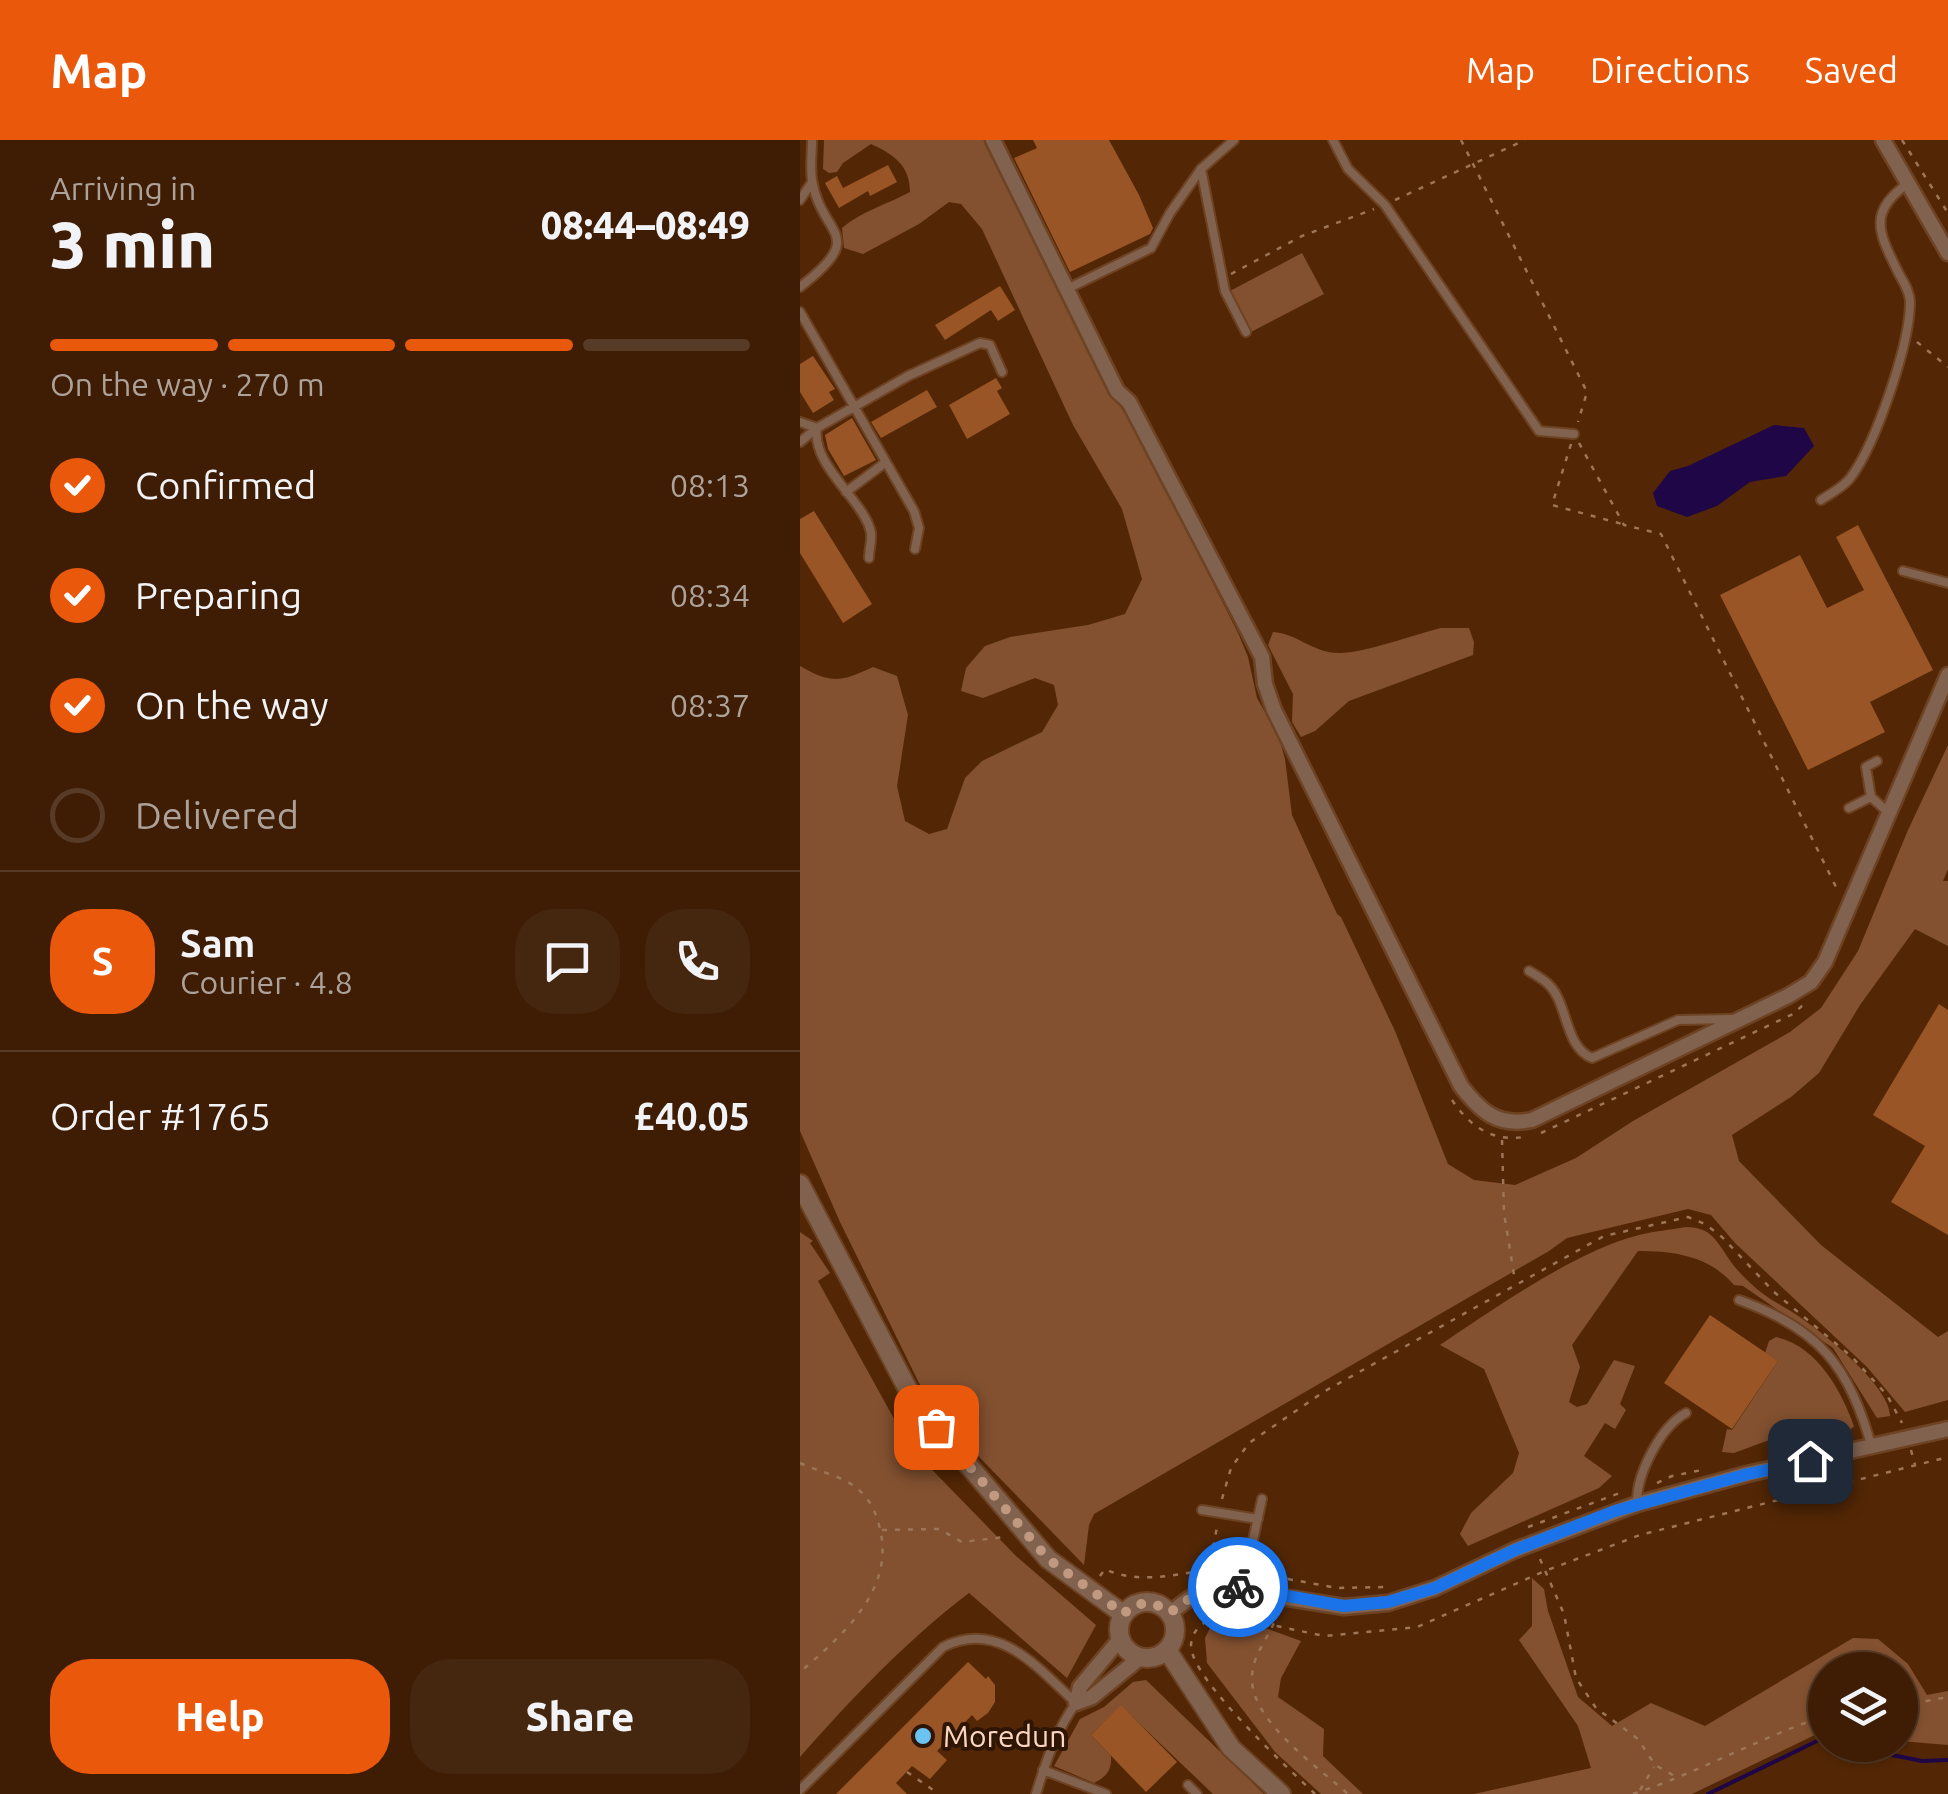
<!DOCTYPE html>
<meta charset="utf-8">
<style>
body{margin:0;font-family:Ubuntu,sans-serif;background:#45260e;color:#f1f3f6;height:100vh;display:flex;flex-direction:column;font-size:38px;white-space:nowrap}
*{box-sizing:border-box;margin:0}
p{font-size:32px;color:#ada29a}
.icon{flex:none;width:55px;height:55px;fill:none;stroke:currentColor;stroke-width:2;stroke-linecap:round;stroke-linejoin:round}
.map{position:relative;flex:1;overflow:hidden}
.drawer{display:flex;flex-direction:column;background:#3e1d04;width:800px}
.drawer>*{flex:none}
.buttons{position:absolute;left:1008px;top:1512px;display:grid;gap:20px}
.buttons a{display:grid;place-items:center;width:110px;height:110px;border-radius:50%;background:#3e1d04;box-shadow:0 2px 8px #0004,0 0 0 2px #573b26;font-size:50px}
.pin{position:absolute;display:grid;place-items:center;width:85px;height:85px;color:#fff;margin:-42px;border-radius:20px;box-shadow:0 5px 15px #0006}
.courier{position:absolute;display:grid;place-items:center;width:100px;height:100px;margin:-50px;border:8px solid #1a73e8;border-radius:50%;background:#fff;color:#222;box-shadow:0 2px 12px #0007}
.head em{font-style:normal;font-weight:800}
.head div{display:flex;flex-direction:column-reverse}
.head{display:flex;align-items:center;justify-content:space-between;height:170px;padding:0 50px}
h1{font-size:65px;font-weight:800;line-height:75px}
.bar{display:grid;grid-template-columns:repeat(4,1fr);gap:15px 10px;align-content:center;height:120px;padding:0 50px}
.bar i{height:12px;border-radius:8px;background:#573b26}
.bar .active{background:#ea580c}
.bar p{grid-column:span 4}
.line{display:flex;align-items:center;gap:25px;padding:0 50px;border-top:2px solid #573b26}
.line div{flex:1}
.round{display:grid;place-items:center;flex:none;width:105px;height:105px;border-radius:40px;background:#45260e}
ol{padding:0 50px;list-style:none}
li{display:flex;align-items:center;gap:30px;height:110px}
li p{margin-inline-start:auto}
li .icon{padding:10px;border-radius:50%;background:#ea580c;color:#fff;stroke-width:4}
li:last-child{color:#ada29a}
li i{width:55px;height:55px;border:5px solid #573b26;border-radius:50%}
.cta{display:flex;gap:20px;margin-top:auto;padding:20px 50px}
.cta a{flex:1;height:115px;border-radius:40px;background:#ea580c;color:#fff;font-size:40px;font-weight:800;line-height:115px;text-align:center}
.cta a+a{background:#45260e;color:#f1f3f6}
header{display:flex;align-items:center;gap:60px;box-sizing:border-box;height:140px;padding:0 50px;background:#ea580c;color:#fff}
header strong{font-size:48px}
nav{display:flex;gap:55px;margin-inline-start:auto;font-size:35px}
main{display:flex;flex:1;min-height:0}
.map>svg:first-child{display:block}
.green{fill:#835130}
.water{fill:#1f0647}
.lines{fill:none;stroke-linecap:round;stroke-linejoin:round}
.stream{stroke:#1f0647;stroke-width:4}
.building{fill:#995525}
.service-casing{stroke:#6e4323;stroke-width:12}
.minor-casing{stroke:#6e4323;stroke-width:19}
.tertiary-casing{stroke:#6e4323;stroke-width:22}
.path{stroke:#9d7559;stroke-width:2.5;stroke-dasharray:5 8;stroke-linecap:butt}
.service{stroke:#81624f;stroke-width:8}
.minor{stroke:#81624f;stroke-width:14}
.tertiary{stroke:#81624f;stroke-width:18}
.done{stroke:#c09980;stroke-width:10;stroke-dasharray:0 18}
.route{stroke:#1a73e8;stroke-width:12}
.poi-dot{fill:#6ac3f1;stroke:#2e1504;stroke-width:4}
.labels{text-anchor:middle;dominant-baseline:central;stroke-width:8;stroke-linejoin:round;paint-order:stroke}
.poi-label{font-size:30px;fill:#fbd7c2;stroke:#2e1504;text-anchor:start}
</style>
<header>
<strong>Map</strong>
<nav><a>Map</a><a>Directions</a><a>Saved</a></nav>
</header>
<main>
<section class="drawer">
<div class="head"><div><h1>3 min</h1><p>Arriving in</p></div><em>08:44–08:49</em></div>
<div class="bar"><i class="active"></i><i class="active"></i><i class="active"></i><i></i><p>On the way · 270 m</p></div>
<ol>
<li><svg class="icon" aria-label="check" viewBox="0 0 24 24"><path d="M5 12l5 5 9-10"/></svg>Confirmed<p>08:13</p></li>
<li><svg class="icon" aria-label="check" viewBox="0 0 24 24"><path d="M5 12l5 5 9-10"/></svg>Preparing<p>08:34</p></li>
<li><svg class="icon" aria-label="check" viewBox="0 0 24 24"><path d="M5 12l5 5 9-10"/></svg>On the way<p>08:37</p></li>
<li><i></i>Delivered</li>
</ol>
<div class="line" style="height:180px"><b class="round" style="background:#ea580c;color:#fff">S</b><div><b>Sam</b><p>Courier · 4.8</p></div><a class="round"><svg class="icon" aria-label="chat" viewBox="0 0 24 24"><path d="M4 5h16v11H9l-5 4z"/></svg></a><a class="round"><svg class="icon" aria-label="phone" viewBox="0 0 24 24"><path d="M5 4h4l2 5-3 2q2 4 5 5l2-3 5 2v4C11 20 4 13 5 4z"/></svg></a></div>
<div class="line" style="height:130px"><div>Order #1765</div><b>£40.05</b></div>
<div class="cta"><a>Help</a><a>Share</a></div>
</section>
<div class="map">
<svg width="1148" height="1654" viewBox="0 0 1148 1654">
<rect width="100%" height="100%" fill="#532705"/>
<path class="green" d="M24,0h164l123,255 20,25 108,215 9,22 9,41 22,39 6,22 7,56 45,99 4,3 54,114 53,133 26,16 41,5 61,-27 57,-37 157,-89 31,-24 37,-57 50,-121 40,-85v124l-5,12h5v65l-33,-17 -55,76 -41,68 -28,24 -59,38 7,26 82,84 117,92 10,-6v69l-43,12 -38,-45 -132,-124 -24,-28 -23,-6 -121,29 -18,13 -455,263 -5,11 -5,40 -135,-139 -30,-43 -79,-161 -40,-91v-465c31,18 41,16 73,1l24,9 11,39 -11,71 8,35 24,13 18,-5 18,-51 17,-17 60,-29 16,-27 -4,-20 -19,-7 -52,20 -22,-7 5,-23 19,-22 25,-9 78,-12 37,-11 17,-35 -20,-70 -49,-84 -91,-196 -21,-25 -12,-2 -30,22 -56,30 -19,-6 -2,-20c20,-17 44,-23 68,-36 0,-27 -17,-38 -39,-48l-28,19 -6,9 -8,1 -6,-4z
M502,113l22,41 -73,38 -21,-41z
M641,488h28l5,14 -1,13 -124,46 -34,30 -14,6 -9,-15 1,-28 -25,-49 5,-13c23,1 42,22 67,21 24,0 76,-19 101,-25z
M886,1087c26,0 31,15 45,35 7,10 18,20 27,28 15,12 31,19 46,30 23,16 87,68 86,96l-13,2 -44,-70 -90,-62 -9,-1c-25,-29 -59,-34 -96,-34l-66,94 8,22 -11,35 8,5 10,-3 27,-44 21,6 -15,38 6,6 -11,19 -10,-6 -21,33 28,20 -13,12 -131,58 -8,-12 11,-21 42,-40 6,-20 -35,-84 -44,-24c53,-36 138,-95 199,-110 15,-4 31,-5 47,-8z
M0,1092l13,9 -3,2 20,30 -12,8 91,165 107,110 80,69 -29,53 -98,-85c-63,48 -116,104 -169,164z
M976,1197c41,9 65,53 78,89l-6,6 -65,3 -49,18 -12,-1 5,-23 5,1 46,-69 -13,-8 4,-12z
M732,1438l12,11 4,22 30,86 34,29 39,-23 54,23 148,-88 25,1 30,25 19,31 21,-4v54l-48,-4v-71h-75v65l-8,-1 -125,60h-218l117,-26 -13,-42 -59,-86 13,-14z
M416,1476l19,1 66,24 -20,37 -3,19 46,32 -1,27 40,38h-42l-46,-42 -68,-89 -2,-25z
M346,1540l118,114h-51l-92,-88 -30,29 20,21c1,15 -5,21 -17,27l-40,-17 26,-47 24,-12 29,-25z"/>
<path class="water" d="M974,285l30,3 10,18 -28,30 -36,6 -33,24 -30,11 -30,-11 -4,-13 17,-22 18,-5z"/>
<g class="lines">
<path class="stream" d="M1042,1605l80,16 26,-1
M908,1654l111,-54 6,1"/>
</g>
<path class="building" d="M233,0h76l30,55 14,33 -3,6 -80,38 -56,-114 23,-10z
M88,25l9,17 -27,14 -2,-5 -29,17 -14,-25 12,-7 6,12z
M200,146l15,24 -17,11 -7,-11 -46,30 -10,-15z
M13,216l22,33 -6,3 5,8 -21,13 -13,-21v-28z
M196,238l6,10 -5,3 13,23 -43,25 -18,-34z
M127,250l10,17 -56,31 -10,-16z
M52,278l24,42 -32,16 -16,-27 -3,-14z
M14,371l58,93 -29,19 -43,-70v-34z
M1058,385l75,145 -63,32 15,30 -77,38 -88,-175 80,-40 27,53 37,-18 -28,-53z
M1139,864l9,6v225l-57,-33 34,-56 -52,-31z
M910,1175l68,46 -46,68 -68,-46z
M168,1522l18,17 2,-3 7,9v17l-7,11 -11,8 -5,-6 -35,36 10,9 -17,19 -18,-13 -16,17 11,11h-71z
M321,1565l56,57 -31,30 -55,-57z"/>
<g class="lines">
<g class="service-casing">
<path id="service" d="M533,0l15,29 37,36 154,226 35,3
M401,29l24,122 21,41
M0,60l12,-18
M0,147c70,-54 21,-50 12,-107 -2,-13 0,-27 0,-40
M269,148l82,-40 19,-35 31,-44 33,-29
M0,172l114,199 5,17 -4,21
M0,282l17,6
M0,302l17,-14
M46,352l40,-30
M1021,360c9,-6 24,-14 30,-23 25,-34 59,-133 59,-175 0,-10 -6,-19 -11,-28 -20,-41 -33,-62 11,-92
M69,418c0,-8 3,-17 2,-25 -5,-31 -60,-67 -54,-105l91,-52 72,-33 10,2 12,27
M1103,431l45,12
M1077,621l-11,6 5,30 18,16
M1049,668l22,-11
M729,831c7,4 16,9 21,15 18,19 15,61 42,72l86,-38 55,-1
M939,1160c81,29 110,66 133,148
M837,1364c-1,-29 23,-77 49,-91
M402,1370l56,9
M443,1446l19,-87
M243,1630l63,24
M388,1645l9,9
M0,1650l143,-143c56,-28 95,21 133,56 -20,28 -30,58 -40,91"/>
</g>
<g class="minor-casing">
<path id="minor" d="M193,0l124,251 12,11 133,255 3,27 9,26 187,376c20,26 37,41 71,34l256,-124 23,-14 14,-20 123,-287
M1083,0l65,113
M370,1473l24,-18 14,-6 35,-3 39,11 62,10 44,-4 47,-15 80,-38 122,-46 110,-30 201,-45
M276,1563l16,-6 49,-40
M276,1563l4,-16 40,-48"/>
</g>
<g class="tertiary-casing">
<path id="tertiary" d="M0,1044l114,217 134,158 75,55
M319 1490a28 28 0 1 1 56 0a28 28 0 1 1-56 0Z
M367,1510l64,98 50,46"/>
</g>
<path class="path" d="M661,0l126,252 -9,30
M1102,0l46,73
M595,60l130,-60
M431,134l71,-38 72,-27
M1117,202l31,25
M779,303l45,82 37,9 178,359
M771,304l-19,61 70,19
M652,960c18,27 43,44 76,36
M741,993l252,-119 10,-9
M702,1000l2,73 11,68
M1111,1310l4,15
M0,1323c21,10 47,13 63,31 9,9 14,22 17,35 15,61 -38,107 -80,143
M857,1343l15,-7 30,-6
M422,1359l9,-31 18,-25 76,-52 279,-155 84,-19 17,7 17,13 52,55 78,65 35,38 15,28
M728,1387l97,-36
M82,1390l57,-1 23,13 43,-5
M740,1419l24,55 12,64 20,30 42,31 17,26 25,14
M458,1429l30,10 -1,5
M415,1433l-3,-20 5,-26
M300,1436l5,-7c39,19 89,0 131,-3
M488,1439l49,9 50,-1
M418,1461l2,13
M478,1471c-5,22 -25,41 -26,65 -3,44 66,91 96,118
M1100,1566l48,-9
M107,1632l32,22
M840,1650l14,-23
M515,1654c-25,-24 -124,-115 -124,-148 0,-17 15,-26 29,-32l104,22 93,-9 128,-56 95,-36 308,-78
M833,1654c67,-22 125,-56 192,-78"/>
<use href="#service" class="service"/>
<use href="#minor" class="minor"/>
<use href="#tertiary" class="tertiary"/>
</g>
<g class="lines">
<path class="done" d="M136,1287l112,132 76,55 7,-8 21,-4 18,11c22,-19 39,-25 68,-26"/>
<path class="route" d="M438,1447l106,19 44,-4 47,-14 80,-38 100,-39 133,-37 62,-13"/>
</g>
<circle class="poi-dot" cx="123" cy="1596" r="10"/>
<g class="labels">
<g class="poi-label">
<text x="143" y="1596">Moredun</text>
</g>
</g>
</svg>
<div class="buttons">
<a><svg class="icon" aria-label="layers" viewBox="0 0 24 24"><path d="M12 4l9 5-9 5-9-5zM3 14l9 5 9-5"/></svg></a>
</div>
<div class="pin" style="left:136px;top:1287px;background:#ea580c"><svg class="icon" aria-label="bag" viewBox="0 0 24 24"><path d="M5 8h14l-1 12H6zM9 8a3 3 0 0 1 6 0"/></svg></div>
<div class="pin" style="left:1010px;top:1321px;background:#1f2937"><svg class="icon" aria-label="home" viewBox="0 0 24 24"><path d="M3 11l9-7 9 7M6 9v11h12V9"/></svg></div>
<div class="courier" style="left:438px;top:1447px"><svg class="icon" aria-label="bike" viewBox="0 0 24 24"><circle cx="6" cy="16" r="4"/><circle cx="18" cy="16" r="4"/><path d="M6 16l4-8h5l3 8M10 8l3 8H6M13 5h3"/></svg></div>
</div>
</main>
